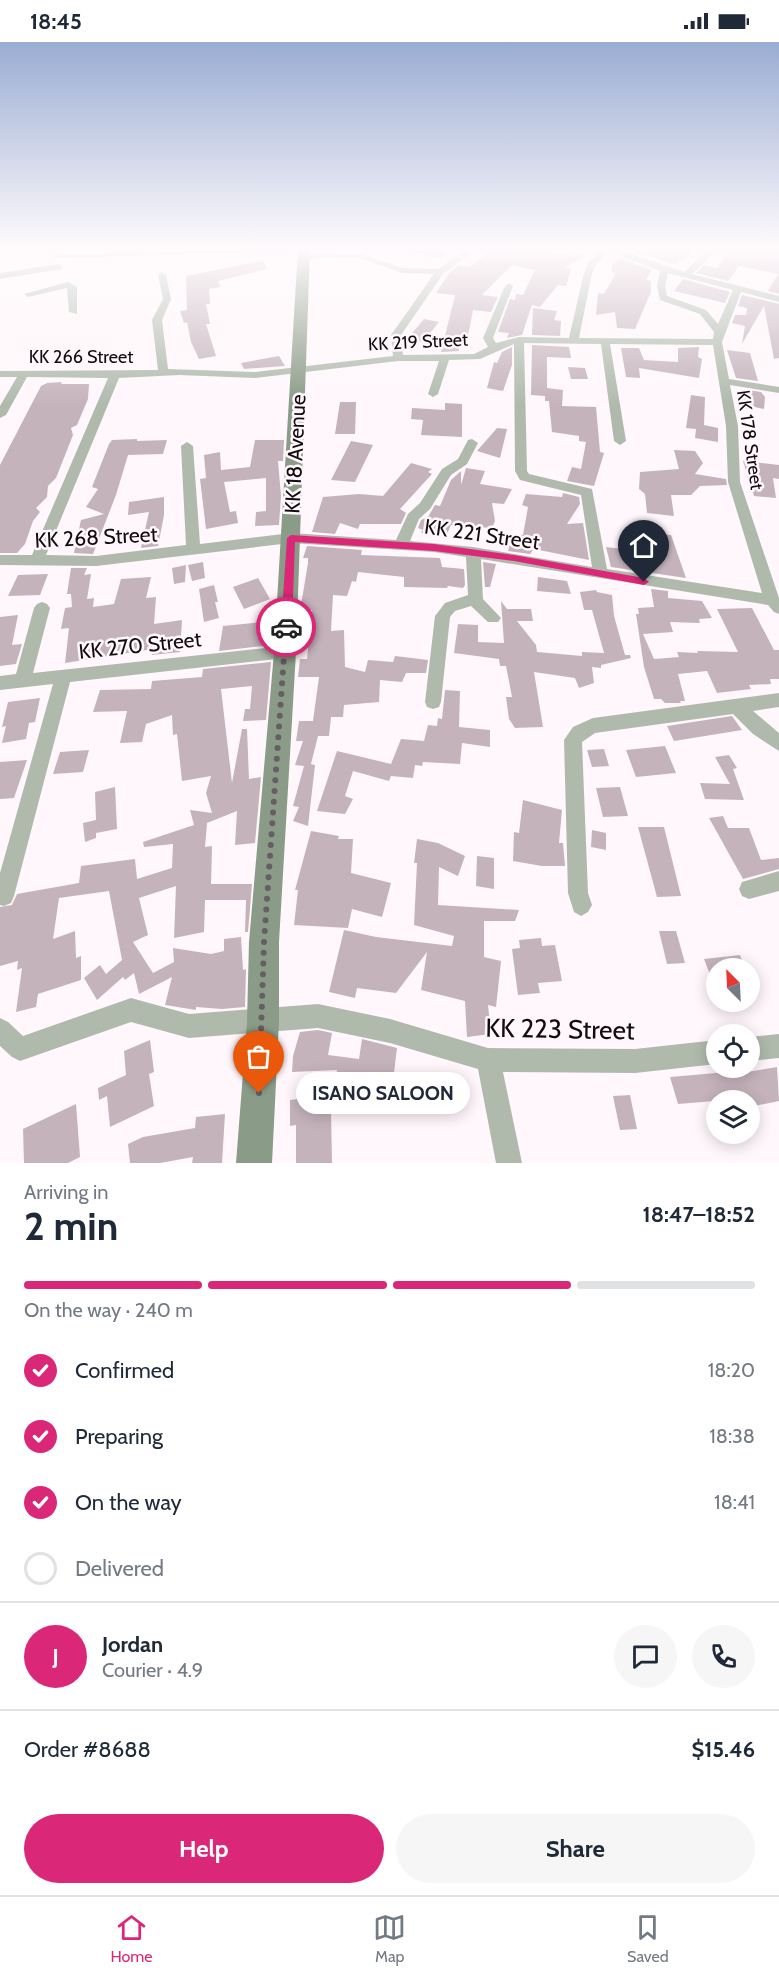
<!DOCTYPE html>
<meta charset="utf-8">
<style>
body{margin:0;font-family:Cabin,sans-serif;background:#f6f6f7;color:#1f2937;height:100vh;display:flex;flex-direction:column;font-size:22px;white-space:nowrap}
*{box-sizing:border-box;margin:0}
p{font-size:20px;color:#747a83}
.icon{flex:none;width:33px;height:33px;fill:none;stroke:currentColor;stroke-width:2;stroke-linecap:round;stroke-linejoin:round}
.map{position:relative;height:1121px;overflow:hidden}
.drawer{display:flex;flex-direction:column;background:#fff;flex:1}
.drawer>*{flex:none}
.needle{width:39px;rotate:336deg}
.controls{position:absolute;left:706px;top:916px;display:grid;gap:12px}
.controls a{display:grid;place-items:center;width:54px;height:54px;border-radius:50%;background:#fff;box-shadow:0 3px 15px #0003;font-size:30px}
.pin{position:absolute;display:grid;place-items:center;width:51px;height:51px;color:#fff;margin:-62px -26px;border-radius:50% 50% 50% 0;rotate:-45deg;box-shadow:0 0 6px #0007}
.pin .icon{rotate:45deg}
.courier{position:absolute;display:grid;place-items:center;width:60px;height:60px;margin:-30px;border:4px solid #db2777;border-radius:50%;background:#fff;color:#222;box-shadow:0 2px 8px #0007}
.bubble{position:absolute;height:42px;border-radius:21px;background:#fff;box-shadow:0 3px 15px #0003;font-size:20px;font-weight:700;line-height:42px;text-align:center}
.overview em{font-style:normal;font-weight:700}
.overview div{display:flex;flex-direction:column-reverse}
.overview{display:flex;align-items:center;justify-content:space-between;height:102px;padding:0 24px}
h1{font-size:39px;font-weight:700;line-height:45px}
.bar{display:grid;grid-template-columns:repeat(4,1fr);gap:9px 6px;align-content:center;height:72px;padding:0 24px}
.bar i{height:8px;border-radius:4px;background:#e0e1e3}
.bar .active{background:#db2777}
.bar p{grid-column:span 4}
.line{display:flex;align-items:center;gap:15px;padding:0 24px;border-top:2px solid #e0e1e3}
.line div{flex:1}
.round{display:grid;place-items:center;flex:none;width:63px;height:63px;border-radius:32px;background:#f6f6f7}
ol{padding:0 24px;list-style:none}
li{display:flex;align-items:center;gap:18px;height:66px}
li p{margin-inline-start:auto}
li .icon{padding:6px;border-radius:50%;background:#db2777;color:#fff;stroke-width:4}
li:last-child{color:#747a83}
li i{width:33px;height:33px;border:3px solid #e0e1e3;border-radius:50%}
.primary-button{display:flex;gap:12px;margin-top:auto;padding:12px 24px}
.primary-button a{flex:1;height:69px;border-radius:36px;background:#db2777;color:#fff;font-size:24px;font-weight:700;line-height:69px;text-align:center}
.primary-button a+a{background:#f6f6f7;color:#1f2937}
.status{display:flex;justify-content:space-between;align-items:center;height:42px;padding:0 30px;background:#fff;direction:ltr}
.status svg{height:16px;fill:currentColor}
.tab-bar{display:flex;justify-content:space-around;align-items:center;height:84px;border-top:2px solid #e0e1e3;background:#fff;font-size:16px;color:#747a83}
.tab-bar a{display:grid;justify-items:center;gap:3px}
.tab-bar .active{color:#db2777}
.map>svg:first-child{display:block}
.building{fill:#c5b3bc}
.lines{fill:none;stroke-linecap:round;stroke-linejoin:round}
.street{fill:#afbaad;fill-rule:evenodd}
.secondary{fill:#8a9b87;fill-rule:evenodd}
.route{fill:#db2777}
.done{stroke:#655e62;stroke-width:6;stroke-dasharray:0 10.8}
.labels{text-anchor:middle;dominant-baseline:central;stroke-width:5;stroke-linejoin:round;paint-order:stroke}
.far-street-label{font-size:18px;fill:#120c0f;stroke:#fff7fb}
.street-label{font-size:21px;fill:#120c0f;stroke:#fff7fb}
.near-street-label{font-size:26px;fill:#120c0f;stroke:#fff7fb}
</style>
<div class="status"><b>18:45</b><svg viewBox="0 0 49 12"><path d="M0 12V9h3v3zM5 12V6h3v6zM10 12V3h3v9zM15 12V0h3v12zM26 1h20v11H26zM47 4h2v5h-2z"/></svg></div>
<div class="map">
<svg width="779" height="1121" viewBox="0 0 779 1121">
<rect width="100%" height="100%" fill="#fff7fb"/>
<path class="building" d="M412,206h43l-17,11 -27,-7z
M494,206h35l37,7 5,-4 14,5 -21,12 7,1 -5,17 -8,-1 -18,22 -8,-2 -10,30 -15,3 2,-5 -11,-1 12,-33 5,1 1,-6 7,1 12,-25 -23,-5 -30,30 16,2 -7,15 -18,-2 -6,31 -9,3 1,7 -18,1 14,-57 -19,-2 14,-21 9,-7 10,2z
M630,206h72l-27,16 -47,-14z
M731,206h48v46l-11,-3 10,-17 -39,-8 -11,15 -32,-8 8,-8 13,3z
M620,216l32,12 -6,10 5,1v11l-16,37 -18,-1 -2,-16 -19,3 2,-22 6,1 12,-21 -5,-1 1,-7z
M264,218l2,9 -48,12 3,6 -12,2 1,15h-4l4,20h-4l10,32 -17,3 -8,-17 -4,-20 -3,1 -4,-12 7,-1 -1,-34z
M683,237l47,13 -5,11 -51,-12z
M742,253l37,9v54l-5,1 -10,-53 -22,38 3,-18 -13,-3 3,-8h11l1,-7 -9,-2z
M533,266l24,3 -3,9 7,1 -1,15 -28,-1z
M424,277l15,3 -16,20 -16,-3z
M532,303l37,2 2,11 -24,-1v31l16,2 -1,16 34,1 4,45 4,1 -10,33 -27,-5 5,-14 9,2 5,-27 -7,-1v-5l-27,-4 -3,-31h-4v-5l-14,-1z
M512,305v18l-9,26 -16,-3 7,-26 3,1 5,-11z
M699,305l-1,10 4,2 -3,19 -60,-10 1,10 -14,-1 -5,-29h18l5,12 34,2v-14z
M727,308l23,3 8,28 -22,-3z
M279,314l6,10 -41,3 -3,-6z
M568,325l17,1 3,11h-17z
M62,340l-1,2h28l-1,15 -11,26 -6,3 2,7 -17,43 -8,8 -1,11 -11,11 4,4 -7,9 -8,23 -8,9h-17v-88l41,-79 6,-3z
M743,347l18,3 4,5 -1,12 -24,-5z
M691,353l14,2 -1,28 14,3v14l-23,-4 1,-9 -10,-1z
M340,360h16l-1,32h-20z
M445,361l17,1v33l-41,-2 2,-15 -12,-1 1,-11 33,2z
M497,386l10,1 -7,29 -23,-7z
M137,397v2l30,-1 -4,14 -35,1 -12,40 -23,59 -19,-1 7,-33 23,-6 -18,-7 12,-18 -6,-2 17,-43 3,-4z
M255,398h29l-1,21h-5l3,35 -2,29 -24,1 1,-14 10,-1v-33l-42,4 6,30 6,-1 2,12 -32,6 -6,-50 6,-1 -2,-23 16,-3 1,18 29,-3z
M351,399l22,4 -18,37 -24,-2z
M674,408l21,1 8,12 -8,11 31,5 1,6 -27,1 -9,9h-20l3,21 -27,-3 -2,-19 -6,-5 1,-17 39,-3z
M743,419l36,4v14l-6,-1 3,20 -22,-2z
M411,421l21,6 -4,3 4,2 -32,35 6,4 -5,11h-41l-2,5 -18,-6 -5,11 -23,-2 11,-35 36,-3 24,2z
M466,426l19,3 -5,13 32,5 -8,15 -12,-1 3,18 -3,7 -41,-3 -4,9 -26,-1 2,-3 -5,-2 3,-8 7,-3 7,-12 5,1 11,-26 10,-9v14z
M563,451l16,4 1,7 -13,20 16,-1 6,37 -55,-11 -4,5 -22,-3 5,-17 10,1 5,-28 -6,-2 4,-11 36,3z
M164,455v18l-6,31 -17,2 8,-36 -21,3 1,-13z
M643,491l28,2 15,43 -75,-11 -5,-20 42,5z
M307,504l55,4 -1,5 79,3 2,9 22,2 1,16 -2,3 -15,-2 -1,2 -43,-1v-10l-46,-5 -2,10 -4,-1 -5,15 -14,-1 -2,36 13,-1 1,37 20,5 3,-12 25,2 2,-6 33,4 -2,13h-20l-4,9 -22,-2 -1,22 -35,3 -1,12h-12l-2,19h-11l-7,28 4,1 -7,61 -15,-5 6,-14 -6,-1 11,-40 -9,-1 8,-24h-7l3,-20h14l6,-44h-21l2,-18h7l5,-49 -12,1 8,-48v-5h-5z
M203,520l2,16 -13,3 -4,-16z
M483,520l13,2 -6,23h-5z
M186,523l-1,17 -11,2 -2,-16z
M71,526h16l-3,7 7,-1 -4,25 7,-1 -1,9 21,-3 7,-25 30,-2 -5,21 10,-1 -2,27 28,-4 -2,32 -28,3 1,-6 -88,14 4,-35 -8,1 4,-21 7,-1 -1,-13h-4z
M48,532l-8,21 -32,1 10,-21z
M538,535l29,4 4,13 -34,-3z
M258,536l12,21 -26,10 -11,-22z
M214,543l4,17h-3l4,16 -15,4 -5,-33z
M651,547l17,2v7l34,3 10,17 -13,1 1,4 -30,-1 3,10 -30,2 11,25 25,-2 -2,-5 21,1 -1,-2 41,1 -21,-43 35,-1 22,42h5v29h-9l1,5 -22,1 2,4 -34,4 -10,-22 -29,3 7,27h-5l1,2h-16l-4,-4h-7l-10,-32 -8,-53h3l-1,-6 16,-1z
M596,548l1,2 15,3 2,21 11,39h5l1,3 -30,7v3l-9,-1 2,16 -15,5 -4,-10 -41,-6 9,55 -28,1 -6,-9 -3,-22h6l-6,-31h-6l-1,-7 -45,-6 4,-29 20,1v17l26,1 -3,-42 6,8h24l2,12h-16l19,24 1,7 45,4v-4l22,1 -12,-43h-8l-4,-18z
M18,573l-6,30 10,-1 -6,20 -16,2v-49z
M272,579v24l-53,6 4,-25z
M271,620l-5,58 -23,1 2,-12h5l2,-23 -31,3 11,94 10,-54h5l2,50 12,-2 -6,66 -20,2 2,-34 -30,12 -2,24 7,-1 -1,38h41l-4,48h-3l1,-32h-41l-1,32 -30,6 2,-52 -37,12 9,37 -15,7 20,31 21,-11 -1,-14 38,6 13,-3v-12l17,-2 2,33 3,-1 -1,38 -23,2 -26,-2v3l-31,-5 7,-28 -33,17 -5,-21 -9,7 -2,-3 -26,23 -13,-22 16,-13 6,9 16,-14 -13,-69 -50,7 -6,41 22,-8 1,27 5,-2v24l-43,14 -2,13 -20,5 6,-44 -5,2 1,-9 -18,5v-59l12,-2 5,-11 62,-11 2,-17 54,-7 2,20 35,-11 1,-24 -29,3 -1,-5 51,-17 -4,-15 22,3 -6,-20 5,-17 -29,5 -5,-47 -4,1 -1,-20 -26,9 -4,18 -22,1 7,-32 -34,1 7,-22 51,-1 1,-8 50,-4 1,-8z
M445,648l15,1 -1,36 31,3v17l-28,-4 -2,21 -37,-2 -1,4 -7,-1 -2,13 -22,-2 -2,5 -36,-10 -8,25 8,3 -8,15 -28,-3 20,-60 54,13 10,-25 23,2 4,-16 9,1 1,-8 4,1z
M40,656l-5,24 -6,1 -3,16 -24,4 4,-17 -4,1 6,-25z
M732,674l10,14 -68,11 -7,-15z
M665,704l11,27 -40,4 -10,-27z
M604,707l5,17 -17,1 -5,-17z
M89,708l-6,22 -30,2 7,-22z
M729,713l8,13 -4,1 11,31 -39,-1 -5,-16 30,1 -15,-27z
M27,718l-13,38 -14,1v-37z
M115,745l2,42 -21,4v5l-11,4 -2,-19 13,-3 -1,-28z
M620,745l8,29 -25,1 -7,-29z
M523,758l39,10 -3,33h4l2,23h-23l-29,-5 1,-29 5,1z
M723,774l5,12h21l12,32 18,-2v11l-36,10 -34,-61z
M638,785h26l17,69 -24,1z
M592,788l14,3v17l-15,-3z
M311,789l28,5 -1,3h15l-2,34 40,10 -9,34 -30,-8 -4,19 -54,-3 4,-35h-3z
M417,797l21,4 27,13 -7,20 -19,-9 -1,38 81,5 -4,11h-31v36l17,4 -5,46 -8,-2 3,29 -24,3 -2,-36 -44,-11 6,-38 -31,41 -39,-5 -2,10 -26,-6 15,-62 32,7 76,9 2,-10 -40,-11 3,-62h-3z
M477,814l17,2v31l-18,-3z
M659,889h17l9,32 -18,1z
M541,896l1,8 13,-1 7,36 -24,2 2,10 -22,2 -6,-46 8,-1 -1,-8z
M740,913l5,14h-28l-1,21 -12,-31z
M318,988l14,3 -4,22 31,4 3,-20 35,9 -5,41 -46,-9 -5,33 -10,-2 1,52h-36v-38l-6,1v-26l42,-6 5,-24 -45,2 1,-16 7,-24z
M150,998l4,32 -5,2 5,32 -44,21 -3,-31 -8,4 -1,-12 28,-13 -2,-24z
M777,1025l2,34 -25,5 -3,-8 -73,6 -8,-27 58,-5 1,3z
M630,1053l7,34 -17,1 -7,-34z
M76,1062l4,53 -12,6h-44l-1,-34z
M225,1072l-3,49h-30l1,-6 -33,6h-30l-2,-19 15,-7 52,-9 1,-11z"/>
<g class="lines">
<path class="street" d="M245,206l63,1 -4,2 -248,7 -4,-2 4,-2z
M468,206h10l-35,26 -42,61 2,20 71,-1 14,-7 -5,-9 22,-52 4,-3 4,3 -20,52 3,5 23,-6 50,1 15,-65 4,-10 15,-15h13l68,24 26,-24h9l-27,26 87,22v6l-38,-10 -19,50 7,37 50,8v6l-49,-8 8,41 2,56 39,116v16l-5,-2 -6,-7 -287,-46 2,40 18,19 -3,4h-10l-17,-16 -16,5 -5,6 -9,85 -2,5 -6,2 -6,-2 -2,-5 10,-86 10,-13 23,-8 -2,-38 -32,-5 -143,-9 -195,23 -96,-1v-10h32l76,-177 -81,-1 -21,38 -6,3v-12l17,-29h-17v-6l158,-1 -6,-50 11,-21 -5,-24 4,-3 4,3 5,24 -9,21 6,49 87,3 138,-16 -2,-21 43,-61 -32,-1 -45,-16 -54,2h-3v-4l58,-2 45,15 35,1zM609,209l51,20 -3,15 3,14 40,14 14,18 -1,7 -134,-1 13,-65 3,-7zM668,231l65,17 -15,34 -12,-14 -39,-14 -2,-10zM524,301l77,1 13,97 6,4 6,-4 -16,-97 103,1 13,81 2,56 34,111 -155,-24 -15,-80 -63,-15 -2,-3zM514,302l1,127 5,9 61,15 11,72 -119,-20 -63,-6 9,-22 11,-10 21,-34 16,-11 11,-21 -6,-4 -4,1 -10,19 -16,10 -22,34 -12,11 -12,26 -105,-7 -91,11 -7,-98 -6,-4 -6,4 5,99 -90,11 -50,-1 73,-177 60,-3 76,3 143,-17h41l-11,33 5,3 5,-3 11,-34 31,-1z
M59,222l4,3 -1,2 -62,10v-6z
M68,240l9,5v27l-8,-2 -2,-24 -39,9 -4,-3z
M42,560l5,2 3,4 -17,65 252,-27 6,1 2,5 -2,5 -6,1 -215,24 -56,214 -3,7 -7,3 -4,-1v-32l53,-189 -53,6v-14l16,-2 18,-66 3,-4z
M779,651v14l-26,4 26,22v18l-26,-17 -20,-20 -138,19 -13,9 6,151 4,12 -4,7 -7,4 -7,-4 -6,-19 -4,-153 9,-13 20,-9z
M779,829v20l-30,8 -7,-3 -3,-7 3,-7z
M131,956l58,16 129,-10 72,15 98,29 147,1 82,-9v24l-82,9 -132,-1 19,91h-26l-18,-94 -88,-26 -72,-15 -129,10 -58,-16 -111,39 -8,-4 -12,-11v-28l8,4 15,14z
M779,992v24l-29,3v-24z"/>
<path class="secondary" d="M298,206h12l-14,404 -17,290v80l-7,141h-36l11,-141 2,-80 25,-290z"/>
</g>
<linearGradient id="sky" x2="0" y2="1"><stop stop-color="#9aacd3"/><stop offset="0.57" stop-color="#fffbfd"/><stop offset="1" stop-color="#fffbfd" stop-opacity="0"/></linearGradient>
<rect width="779" height="363" fill="url(#sky)"/>
<path class="route" d="M291,493l143,9 80,11 130,23 5,4 -5,3 -130,-24 -80,-10 -139,-9 -3,85 -6,4 -5,-4 6,-89z"/>
<g class="lines">
<path class="done" d="M259,1051l5,-151 22,-315"/>
</g>
<g class="labels">
<g class="far-street-label">
<text transform="translate(418 300) rotate(-3)">KK 219 Street</text>
<text x="81" y="315">KK 266 Street</text>
<text transform="translate(750 398) rotate(82)">KK 178 Street</text>
</g>
<g class="street-label">
<text transform="translate(295 412) rotate(-87)">KK 18 Avenue</text>
<text transform="translate(482 492) rotate(8)">KK 221 Street</text>
<text transform="translate(96 495) rotate(-3)">KK 268 Street</text>
<text transform="translate(140 603) rotate(-6)">KK 270 Street</text>
</g>
<g class="near-street-label">
<text transform="translate(560 987) rotate(1)">KK 223 Street</text>
</g>
</g>
</svg>
<div class="controls">
<a><svg class="needle" viewBox="-14 -14 28 28"><path d="M0-13l5 13h-10z" fill="#e53935"/><path d="M0 13l5-13h-10z" fill="#747a83"/></svg></a>
<a><svg class="icon" aria-label="locate" viewBox="0 0 24 24"><circle cx="12" cy="12" r="6"/><path d="M12 2v4M12 18v4M2 12h4M18 12h4"/></svg></a>
<a><svg class="icon" aria-label="layers" viewBox="0 0 24 24"><path d="M12 4l9 5-9 5-9-5zM3 14l9 5 9-5"/></svg></a>
</div>
<div class="pin" style="left:259px;top:1051px;background:#ea580c"><svg class="icon" aria-label="bag" viewBox="0 0 24 24"><path d="M5 8h14l-1 12H6zM9 8a3 3 0 0 1 6 0"/></svg></div>
<div class="pin" style="left:644px;top:540px;background:#1f2937"><svg class="icon" aria-label="home" viewBox="0 0 24 24"><path d="M3 11l9-7 9 7M6 9v11h12V9"/></svg></div>
<div class="courier" style="left:286px;top:585px"><svg class="icon" aria-label="car" viewBox="0 0 24 24"><path d="M5 17H2v-5l4-1 3-4h7l3 4 3 1v5h-3M9 17h6M6 11h13"/><circle cx="7" cy="17" r="2"/><circle cx="17" cy="17" r="2"/></svg></div>
<div class="bubble" style="left:296px;top:1030px;width:174px">ISANO SALOON</div>
</div>
<section class="drawer">
<div class="overview"><div><h1>2 min</h1><p>Arriving in</p></div><em>18:47–18:52</em></div>
<div class="bar"><i class="active"></i><i class="active"></i><i class="active"></i><i></i><p>On the way · 240 m</p></div>
<ol>
<li><svg class="icon" aria-label="check" viewBox="0 0 24 24"><path d="M5 12l5 5 9-10"/></svg>Confirmed<p>18:20</p></li>
<li><svg class="icon" aria-label="check" viewBox="0 0 24 24"><path d="M5 12l5 5 9-10"/></svg>Preparing<p>18:38</p></li>
<li><svg class="icon" aria-label="check" viewBox="0 0 24 24"><path d="M5 12l5 5 9-10"/></svg>On the way<p>18:41</p></li>
<li><i></i>Delivered</li>
</ol>
<div class="line" style="height:108px"><b class="round" style="background:#db2777;color:#fff">J</b><div><b>Jordan</b><p>Courier · 4.9</p></div><a class="round"><svg class="icon" aria-label="chat" viewBox="0 0 24 24"><path d="M4 5h16v11H9l-5 4z"/></svg></a><a class="round"><svg class="icon" aria-label="phone" viewBox="0 0 24 24"><path d="M5 4h4l2 5-3 2q2 4 5 5l2-3 5 2v4C11 20 4 13 5 4z"/></svg></a></div>
<div class="line" style="height:78px"><div>Order #8688</div><b>$15.46</b></div>
<div class="primary-button"><a>Help</a><a>Share</a></div>
</section>
<nav class="tab-bar">
<a class="active"><svg class="icon" aria-label="home" viewBox="0 0 24 24"><path d="M3 11l9-7 9 7M6 9v11h12V9"/></svg>Home</a>
<a><svg class="icon" aria-label="map" viewBox="0 0 24 24"><path d="M3 6l6-2 6 2 6-2v14l-6 2-6-2-6 2zM9 4v14M15 6v14"/></svg>Map</a>
<a><svg class="icon" aria-label="saved" viewBox="0 0 24 24"><path d="M7 4h10v16l-5-4-5 4z"/></svg>Saved</a>
</nav>
